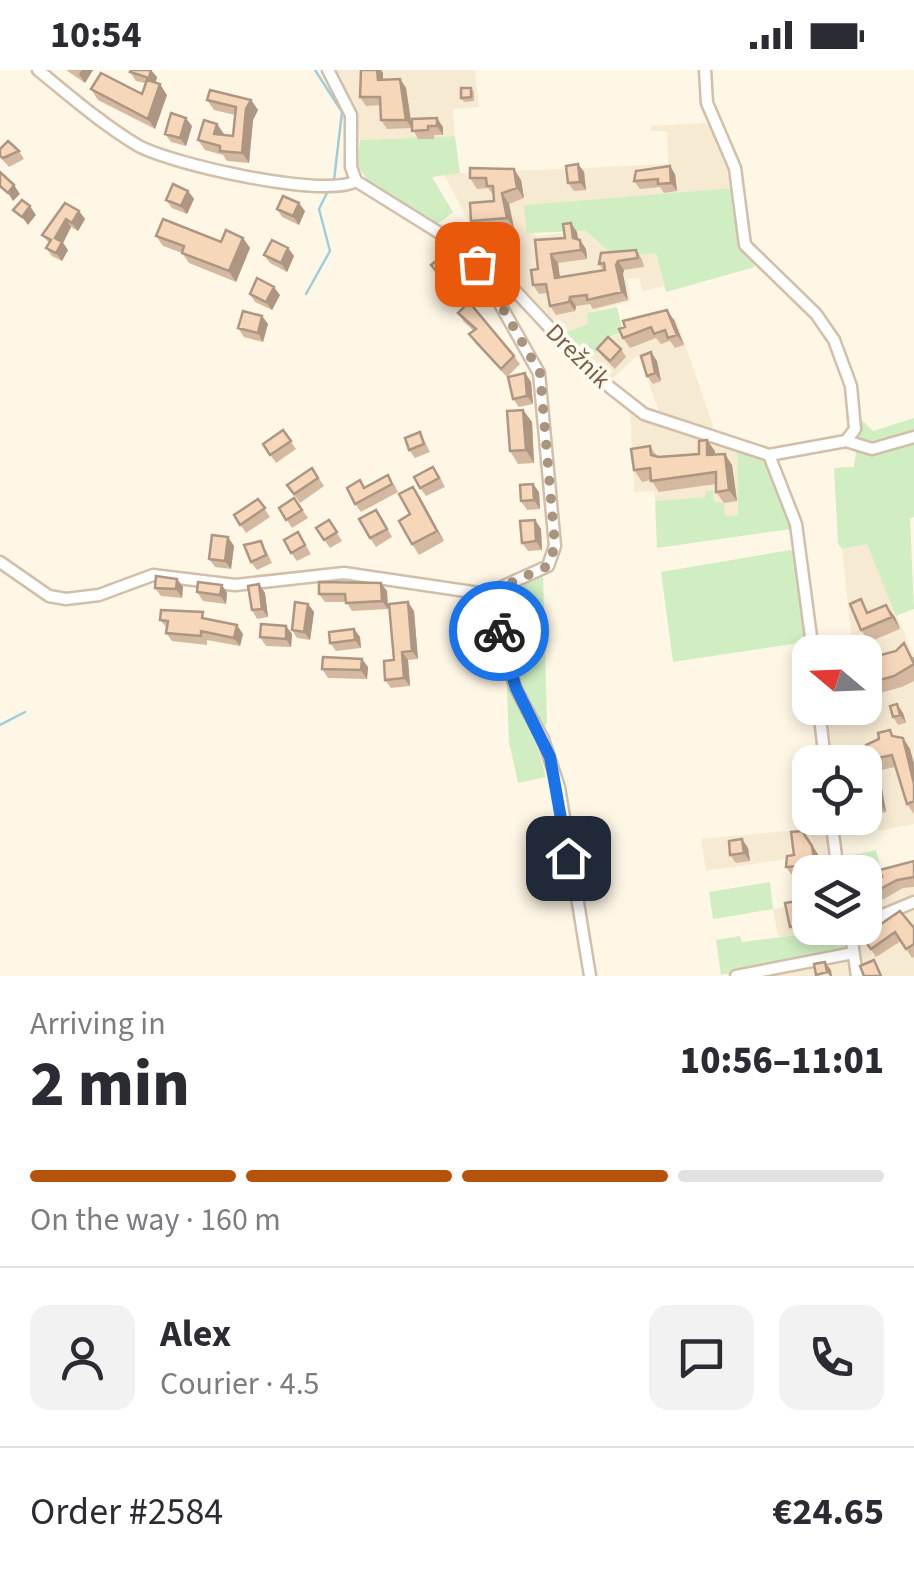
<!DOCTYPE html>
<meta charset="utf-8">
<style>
body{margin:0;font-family:"Source Sans 3",sans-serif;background:#f2f2f3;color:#2b2b33;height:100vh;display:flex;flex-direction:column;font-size:38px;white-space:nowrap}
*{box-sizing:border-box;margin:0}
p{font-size:32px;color:#7c7c81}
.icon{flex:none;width:55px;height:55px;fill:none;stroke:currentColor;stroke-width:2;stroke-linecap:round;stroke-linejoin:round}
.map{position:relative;height:906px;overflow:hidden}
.details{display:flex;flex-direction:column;background:#fff;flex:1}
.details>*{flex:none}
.needle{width:65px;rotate:289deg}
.controls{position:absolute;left:792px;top:565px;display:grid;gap:20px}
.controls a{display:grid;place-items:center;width:90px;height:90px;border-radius:20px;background:#fff;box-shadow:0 5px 15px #0003;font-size:50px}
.pin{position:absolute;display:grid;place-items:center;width:85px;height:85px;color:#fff;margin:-42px;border-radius:20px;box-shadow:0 5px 15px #0006}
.courier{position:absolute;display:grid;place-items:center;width:100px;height:100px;margin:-50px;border:8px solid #1a73e8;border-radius:50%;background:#fff;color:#222;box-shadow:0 2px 12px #0007}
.head em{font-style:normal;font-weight:800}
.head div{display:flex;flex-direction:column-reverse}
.head{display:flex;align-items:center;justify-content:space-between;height:170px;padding:0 30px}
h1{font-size:65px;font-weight:800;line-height:75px}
.bar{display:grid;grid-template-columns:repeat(4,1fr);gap:15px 10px;align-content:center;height:120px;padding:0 30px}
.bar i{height:12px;border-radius:8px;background:#e1e1e2}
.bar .current{background:#b45309}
.bar p{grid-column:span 4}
.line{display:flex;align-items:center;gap:25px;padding:0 30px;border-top:2px solid #e1e1e2}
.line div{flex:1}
.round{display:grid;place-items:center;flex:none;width:105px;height:105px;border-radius:20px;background:#f2f2f3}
.status{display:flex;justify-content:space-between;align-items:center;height:70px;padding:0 50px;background:#fff;direction:ltr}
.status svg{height:28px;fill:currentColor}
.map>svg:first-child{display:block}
.residential{fill:#f7ead3}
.green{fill:#d0eec2}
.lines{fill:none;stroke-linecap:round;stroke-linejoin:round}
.stream{stroke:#9ccede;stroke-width:2.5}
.street-casing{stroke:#d2bfa9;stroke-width:15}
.street{stroke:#fff;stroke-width:10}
.wall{fill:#d4b9a0}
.shaded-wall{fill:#ad9682}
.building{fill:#f7d7ba;stroke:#ad9682;stroke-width:2.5}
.done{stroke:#a9947e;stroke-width:10;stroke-dasharray:0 18}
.route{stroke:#1a73e8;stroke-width:12}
.labels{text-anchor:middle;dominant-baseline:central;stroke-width:8;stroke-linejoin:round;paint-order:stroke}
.street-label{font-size:25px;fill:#7b5e47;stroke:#fffaee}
</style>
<div class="status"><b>10:54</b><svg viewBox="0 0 49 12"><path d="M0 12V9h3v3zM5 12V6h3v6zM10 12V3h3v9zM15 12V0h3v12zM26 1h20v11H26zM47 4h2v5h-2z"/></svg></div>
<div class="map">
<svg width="914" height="906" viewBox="0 0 914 906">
<rect width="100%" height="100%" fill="#fff7e5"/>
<path class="residential" d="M335,0h140l4,37 -26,2 2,27 -95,4 -6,-36z
M706,53l14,19 13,46 -209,17 12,31 50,-5 30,27 40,-6 8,34 -22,5 -3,-13 -12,1 4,22 -44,12 2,11 -28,10 -84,-96 -33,-64 224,-10 -1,-33h-16v-5z
M676,248l39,114 -53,-13 -24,-64 -30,28 -20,-19 19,-26z
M630,340l34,18 73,18 2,69 -14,1 -11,-13 -1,-11 -7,5 -51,4 -1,-10 -20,1z
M867,474l47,112v168l-35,7 -9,-44h-5v-25h-37l-5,-42 36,-7v-5h6v-56h-12l-11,-103z
M826,757l6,44 -40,7 -4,-19 -82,12 -5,-32z
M914,797v109h-137l-2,-5 69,-42 -66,8 -5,-28 37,-6v25h55v-46z"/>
<path class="green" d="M455,66l5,37 -28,4 21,35 -15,12 -68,-40 -13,-19 3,-25z
M733,118l6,53 16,26 -89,25 -10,-39 -40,5 -30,-27 -59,2 -3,-28z
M617,237l6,25 -17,6 -18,26 -27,-30 27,-10 -1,-11z
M914,348v14l-44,12 -12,-3 4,-21 11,11z
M914,370v77l-4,2 4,90 -18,7 -29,-72 -25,5 -4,-5 -4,-76 20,-1 2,-15z
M737,376l32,19 22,64 -134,19 -2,-47 50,-4 1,-6h7l1,11 10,1 1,13 13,-1z
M796,479l10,93 -133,20 -12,-90z
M543,504l4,148 -10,24 9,31 -28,6 -9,-41 -3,-74 18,-43 -1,-44z
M876,780l7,27 -18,5v-10h-23l-3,-14z
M770,812l3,27 -60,10 -4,-27z
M845,859l5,21 -129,25 -5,-35 24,-4 2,6z"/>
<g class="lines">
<path class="stream" d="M315,0l27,42 -8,68
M306,224l24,-43 -11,-42 9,-18
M0,655l25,-13"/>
<g class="street-casing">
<path id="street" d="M38,0c32,26 64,54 99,75 33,19 188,54 219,36
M328,0l23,45v52l5,14 135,84 102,109 51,40 125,41 27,69 17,128
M705,0l2,33 28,65 10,77 71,69 18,26 17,46 4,43 -9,12 -77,14
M846,371l26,8 42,-12
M0,492l49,34 17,3 33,-4 54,-20 82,10 109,-12 142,21 62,-28 7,-20 -16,-173 -56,-99 -6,-19
M486,524l30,95 27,50 16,48 31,189
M819,638l6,54
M831,748l7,54
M850,858l7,48
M853,868l32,-24 29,-12
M736,906l117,-23"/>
</g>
<use href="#street" class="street"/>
</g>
<path class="wall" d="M66,0h27l-8,13z
M361,0h20l2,3v7l17,-1 6,9 6,39h31v8h-9v4h-16l-6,-11 -25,1 -6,-9v-15l-15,1 -6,-9z
M130,2l27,5 -2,6 12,12 -12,34 -57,-29 -7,-11 51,5 3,-11 -9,-2z
M471,18l3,4v9l-10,1 -3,-4z
M207,30h44l7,10 -5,10 -4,43 -22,-2 -4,-6 -18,-5 -7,-10 19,-16 7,11 9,1 2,-21 -21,-5z
M192,56l-6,20 -15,-4 -6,-8z
M0,79l19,2 5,8 -15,8 -9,-10z
M578,94l6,8 2,18 -12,1 -6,-8z
M470,98l51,12 3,18 -15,6 5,24 -36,3 -7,-10 23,-20 -1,-6 -5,-7 -11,1 -7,-11z
M675,104l2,17 -13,2 -4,-6 -20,2 -6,-8z
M188,121l6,8 -7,15 -15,-6 -6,-8z
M277,139l28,2 -6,14 -17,-8z
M79,141l6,8 -7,12 -7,-4 -8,16 5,7 -6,11 -10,-5 -6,-8 3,-5 -7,-8z
M577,162l1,7 8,10 1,10 -29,4 2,14 44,-6 -5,-7 37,-14 6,9 2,8 -20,3 -1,4 5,26 -35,9 -3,-5 -14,2 -1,5 -19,4 -6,-9 -2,-13 -9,1 -6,-9 5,-16 27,-31z
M156,166l65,6 22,-4 7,10 -14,34 -47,-19 -7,-10 -19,-7z
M288,178l6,8 -7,16 -17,-9 -6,-8z
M446,183l17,22 -15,12 -17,-22z
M250,224l30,1 -8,15 -17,-8z
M458,243l56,43 6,8 -13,13 -32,-34 -6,-9 5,-3 -10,-9z
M262,246l6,8 -5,18 -19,-5 -6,-9z
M674,250l10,25 -9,3 -5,-7 -9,3 -5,-6 -26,10 -7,-10z
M597,279h24l5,8 -11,12 -12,-12z
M657,291l4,20 -8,3 -6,-8z
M525,303l6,9 2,22 -14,3 -6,-8z
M523,340l9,12 2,41 -16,1 -8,-13z
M283,360l13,19 -20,14 -13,-19z
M420,362l10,20 -15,6 -6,-8z
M650,376l7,10 42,-2 16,-3v3l17,11 5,36 -13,2 -8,-11v-8l-57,8 -8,-12 -9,2 -8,-12z
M312,398l12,18 -24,17 -13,-18z
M439,405l6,12 -19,9 -6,-8z
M360,410l5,7 29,-3 4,8 -37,20 -6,-8z
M533,414l6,8 1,17 -13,1 -6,-9z
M413,417l31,54 -25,14 -7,-11 -2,-30z
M294,428l14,20 -16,10 -13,-20z
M258,429l12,18 -24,16 -12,-18z
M382,448l10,19 -16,10 -6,-9z
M329,450l13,21 -12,7 -14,-20z
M535,450l6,9 1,21 -14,1 -6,-8z
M298,462l13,22 -14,7 -6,-8z
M228,467l6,9 -3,23 -16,-2 -6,-8z
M266,480l6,13 -15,7 -6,-8z
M177,509l6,8 -1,11 -21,-2 -6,-8z
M259,514l6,9 3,24 -11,2 -5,-9z
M222,515l5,8 -1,11 -23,-3 -6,-9z
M387,521l1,18 -36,2 -6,-9h-21l-6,-8z
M308,534l6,8 -4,28 -13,-2 -5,-8z
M886,535l9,12 5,12 -31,13 -8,-12 9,-19z
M414,541l4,48 -10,1 2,26 -19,2 -6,-8z
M208,549l35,15 -3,12 -33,-6v5l-35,-4 -6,-8 1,-5 -7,-8z
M286,556l6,8 -1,13 -25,-1 -6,-9z
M354,559l6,8 1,11 -25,3 -6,-8z
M479,559l1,19 -18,1 -6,-8z
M872,581l4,5 38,1v24l-12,6 -37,10v-44z
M362,589l6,8 -1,12 -39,-1 -6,-9z
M897,634l6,9 3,10 -8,2 -5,-8z
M895,667l8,1 7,11 4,15v50l-7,-10 -12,-37 -18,4 -8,-11 10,-21z
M882,718l4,24 -9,2 -6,-8z
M742,769l6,9 2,13 -14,2 -6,-8z
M818,784l2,18 -29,2 -5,-7z
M914,791v26l-11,1 -31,18 3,4 -10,8v-43l4,6 13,-4z
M810,829v20l-6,1 2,12 -10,2 -6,-7 -5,-24z
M914,858v29l-2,1 -11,-17 -25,16 -14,-20z"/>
<path class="shaded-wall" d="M82,0h11l-8,13 -6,-9z
M151,0l6,7 -2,9 -6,-8z
M377,0h4l2,3v16l-5,-9z
M400,9l6,9 6,40 -6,-8z
M160,14l7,11 -12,34 -7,-10z
M251,30l7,10 -5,10 -4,43 -7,-10 4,-44z
M186,48l6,8 -6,20 -6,-8z
M437,48l6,9v8l-6,-9z
M217,54l7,10 -3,10 -7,-10z
M578,94l6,8 2,18 -6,-8z
M670,96l5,8 2,17 -6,-8z
M514,99l7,11 3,18 -7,-10z
M14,115l6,9 -7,7 -5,-8z
M188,121l6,8 -7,15 -6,-8z
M502,123l7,11 5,24 -7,-10z
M299,133l6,8 -6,14 -6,-9z
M30,136l6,9 -8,10 -6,-8z
M79,141l6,8 -7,12 -6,-8z
M66,149l5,8 -8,16 5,7 -6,11 -6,-8 -1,-15z
M571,153l6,9 2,14 -6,-8z
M243,168l7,10 -14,34 -7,-11z
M580,170l6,9 1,10 -6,-9z
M288,178l6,8 -7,16 -6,-9z
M551,184l7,9 3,24 -6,-9z
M618,191l6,9 -1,4 5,26 -6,-8 -6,-27z
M274,217l6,8 -8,15 -6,-8z
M570,227l6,9 -1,5 -6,-9z
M667,240l7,10 10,25 -7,-10z
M262,246l6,8 -5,18 -5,-9z
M651,282l6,9 4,20 -6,-8z
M525,303l6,9 2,22 -6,-8z
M523,340l9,12 2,41 -8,-13z
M707,370l8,11v15l-8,-11z
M725,384l7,11 5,36 -8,-11z
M533,414l6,8 1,17 -6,-9z
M413,417l7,10 24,44 -7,-10z
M535,450l6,9 1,21 -6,-9z
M228,467l6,9 -3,23 -6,-8z
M177,509l6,8 -1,11 -6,-9z
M381,513l6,8 1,18 -6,-8z
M259,514l6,9 3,24 -6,-8z
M222,515l5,8 -1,11 -6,-9z
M408,532l6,9 4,48 -6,-8z
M308,534l6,8 -4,28 -6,-8z
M886,535l9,12 5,12 -8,-12z
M473,550l6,9 1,19 -5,-9z
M237,555l6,9 -3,12 -6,-8z
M286,556l6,8 -1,13 -5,-8z
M354,559l6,8 1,11 -6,-8z
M402,582l6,8 2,26 -6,-8z
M362,589l6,8 -1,12 -6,-9z
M897,634l6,9 3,10 -6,-8z
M903,668l7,11 4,15v20z
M876,710l6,8 4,24 -6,-8z
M802,761l16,23 2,18 -5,-7z
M742,769l6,9 2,13 -6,-8z
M799,842l5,8 2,12 -5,-8z
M825,892l6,8 1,6h-2l-3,-4z"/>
<path class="building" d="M131,0h20l-2,8 -19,-6z
M361,0h16l1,10 22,-1 6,41h-25l-1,-23h-20z
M101,3l41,21 5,-14 13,4 -12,35 -57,-30z
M461,18h10v9l-10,1z
M210,20l41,10 -5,9 -4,44 -22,-2v-5l-22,-6 6,-20 13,4 -3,10 19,2 3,-29 -29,-7z
M171,43l15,5 -6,20 -15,-4z
M437,48v8h-9v4l-16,1v-12z
M8,71l11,10 -16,7 -3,-2v-7z
M578,94l2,18 -12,1 -2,-17z
M670,96l1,17 -13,1v-5l-24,2 2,-10z
M470,98l44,1 3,19 -15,5 5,25 -36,3 -1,-18 24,-2 -1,-15h-6l-1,-8h-16z
M0,102l14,13 -6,8 -8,-7z
M173,114l15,7 -7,15 -15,-6z
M283,126l16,7 -6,13 -16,-7z
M22,130l8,6 -8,11 -9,-7z
M65,133l14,8 -7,12 -6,-4 -11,19 7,4 -6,11 -10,-5 5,-8 -9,-5z
M163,149l58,23 5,-12 17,8 -14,33 -47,-18 2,-7 -28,-10z
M571,153l2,15 7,2 1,10 -30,4 4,24 50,-8 -1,-7 -5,1 2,-11 35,-3 2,8 -20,3 -2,4 6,27 -35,8v-5l-17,2 -1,5 -19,4 -4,-22 -13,1 -2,-15 7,-1 -3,-29 30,-2 -2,-14z
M272,170l16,8 -7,15 -17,-8z
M446,183l11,13 -15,12 -11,-13z
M257,208l17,9 -8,15 -16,-8z
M469,232l45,54 -13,13 -32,-35 7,-5 -18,-16z
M667,240l10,25 -9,3 -3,-8 -11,4 -3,-7 -28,11 -4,-9 6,-2 -2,-6z
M243,241l19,5 -4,17 -20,-5z
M608,267l13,12 -11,12 -13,-12z
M651,282l4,21 -8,3 -6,-20z
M525,303l2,23 -14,3 -5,-22z
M523,340l3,40 -16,1 -3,-40z
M283,360l8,11 -21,14 -7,-11z
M420,362l4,12 -15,6 -4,-12z
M707,370v15l18,-1 4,36 -13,2v-20l-65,9 -1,-13 -16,2 -3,-21 19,-3 1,9 8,2 40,-3v-13z
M433,397l6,11 -19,10 -6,-11z
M312,398l6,10 -24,16 -7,-9z
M388,405l4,9 -37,20 -8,-16 13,-8 4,8z
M533,414l1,16 -13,1 -1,-16z
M413,417l24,44 -25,13 -13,-23 11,-7 -11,-20z
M294,428l8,12 -16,10 -7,-12z
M258,429l7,9 -25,17 -6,-10z
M376,440l11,19 -17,9 -11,-19z
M329,450l8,12 -13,8 -8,-12z
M535,450l1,21 -14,2 -2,-22z
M298,462l7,13 -14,8 -7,-13z
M212,465l16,2 -3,24 -16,-2z
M261,471l5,14 -15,7 -7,-17z
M156,506l21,3 -1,10 -21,-1z
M198,512l24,3 -2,10 -23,-3z
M319,512l62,1 1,18 -36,2 -1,-9h-26z
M259,514l3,25 -10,1 -4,-24z
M861,529l6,14 19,-8 6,12 -31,13 -11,-26z
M295,532l13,2 -4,28 -12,-2z
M408,532l4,49 -10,1 2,26 -19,2 -1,-19 10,-1 -5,-56z
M161,540l42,2 -1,6 35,7 -3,13 -33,-7v5l-35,-3 2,-12 -8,-1z
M473,550l2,19 -19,2 -2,-19z
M261,554l25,2v13l-26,-2z
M354,559l1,11 -25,3 -1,-11z
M904,573l10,21 -20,12 -29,8v-31l7,-2 2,6 22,-6z
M323,587l39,2 -1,11 -39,-1z
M897,634l3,11 -7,2 -3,-11z
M890,660l2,6 11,2 11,46v17l-7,3 -15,-49 -23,5 -3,-15 13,-6 -1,-6z
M876,710l4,24 -9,2 -5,-25z
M802,761l10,15 3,19 -29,2 1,-11 7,-1 -3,-23z
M742,769l2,14 -14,2 -1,-14z
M914,791v16l-17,3 -31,17 3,4 -4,3v-26l1,4 16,-5 -2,-7z
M810,829v11l-11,2 2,12 -11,3 -5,-24z
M900,841l14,17v16l-8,5 -11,-17 -24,17 -9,-12z
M874,890l7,16h-17l-4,-10z
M825,892l2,10 -11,3 -2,-11z"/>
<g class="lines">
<path class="done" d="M477,194l63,109 15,173 -7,20 -62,28 13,37"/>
<path class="route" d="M499,561l17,57 34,69 18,101"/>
</g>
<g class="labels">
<g class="street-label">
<text transform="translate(578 286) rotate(45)">Drežnik</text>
</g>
</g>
</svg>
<div class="controls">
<a><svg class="needle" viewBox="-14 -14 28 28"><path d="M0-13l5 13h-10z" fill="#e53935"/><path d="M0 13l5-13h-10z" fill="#7c7c81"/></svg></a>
<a><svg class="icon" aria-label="locate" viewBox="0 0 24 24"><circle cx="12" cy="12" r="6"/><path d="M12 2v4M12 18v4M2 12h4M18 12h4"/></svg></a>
<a><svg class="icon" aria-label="layers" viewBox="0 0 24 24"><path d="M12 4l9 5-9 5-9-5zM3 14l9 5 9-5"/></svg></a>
</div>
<div class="pin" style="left:477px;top:194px;background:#ea580c"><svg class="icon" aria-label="bag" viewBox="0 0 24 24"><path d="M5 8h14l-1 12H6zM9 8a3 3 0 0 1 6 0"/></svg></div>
<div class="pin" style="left:568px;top:788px;background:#1f2937"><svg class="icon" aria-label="home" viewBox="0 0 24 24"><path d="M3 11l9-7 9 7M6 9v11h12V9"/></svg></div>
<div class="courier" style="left:499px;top:561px"><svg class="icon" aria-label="bike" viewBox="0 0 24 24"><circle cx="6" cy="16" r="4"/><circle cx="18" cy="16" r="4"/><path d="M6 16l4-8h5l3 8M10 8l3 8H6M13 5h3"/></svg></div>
</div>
<section class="details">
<div class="head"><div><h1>2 min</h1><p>Arriving in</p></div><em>10:56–11:01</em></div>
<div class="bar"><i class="current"></i><i class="current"></i><i class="current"></i><i></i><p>On the way · 160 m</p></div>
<div class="line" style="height:180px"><a class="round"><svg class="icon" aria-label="person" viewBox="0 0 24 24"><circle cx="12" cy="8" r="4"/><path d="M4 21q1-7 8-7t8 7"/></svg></a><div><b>Alex</b><p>Courier · 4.5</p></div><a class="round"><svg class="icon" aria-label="chat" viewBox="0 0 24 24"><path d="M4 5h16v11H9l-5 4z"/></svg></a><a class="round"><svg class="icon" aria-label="phone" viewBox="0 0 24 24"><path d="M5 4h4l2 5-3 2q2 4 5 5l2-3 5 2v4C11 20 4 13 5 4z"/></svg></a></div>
<div class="line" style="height:130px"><div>Order #2584</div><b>€24.65</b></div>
</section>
